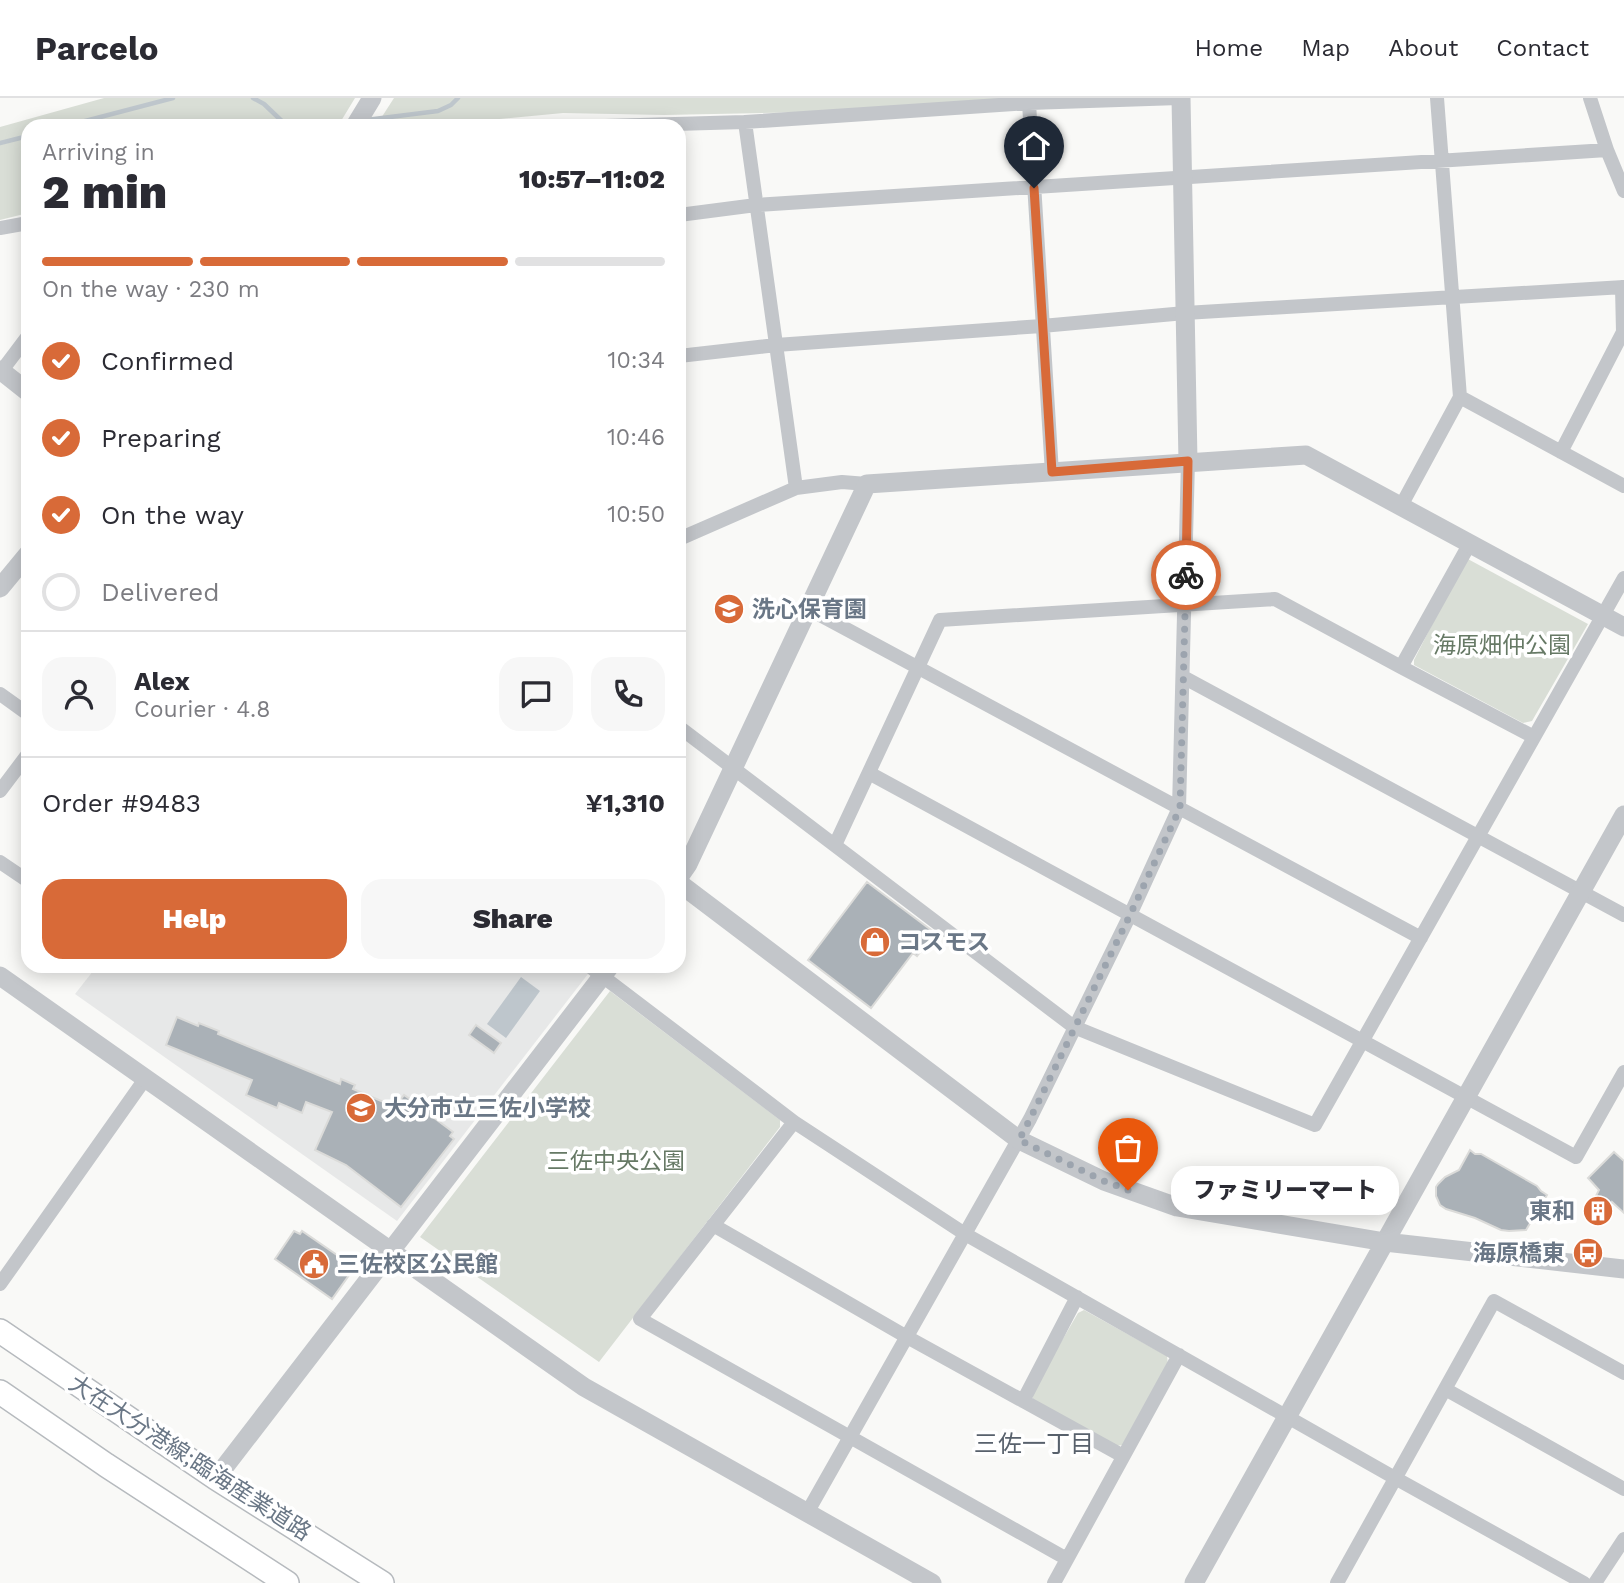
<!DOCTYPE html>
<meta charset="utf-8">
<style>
body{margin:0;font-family:"Work Sans","Noto Sans JP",sans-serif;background:#f7f7f7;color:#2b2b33;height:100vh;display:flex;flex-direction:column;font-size:26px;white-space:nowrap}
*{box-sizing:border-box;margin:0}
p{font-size:23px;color:#7c7c81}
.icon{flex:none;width:38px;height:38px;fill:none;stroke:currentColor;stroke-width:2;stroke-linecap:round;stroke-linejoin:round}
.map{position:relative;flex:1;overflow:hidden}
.side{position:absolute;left:21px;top:21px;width:665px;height:854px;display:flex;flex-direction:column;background:#fff;border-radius:21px;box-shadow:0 4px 18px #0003}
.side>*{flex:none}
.pin{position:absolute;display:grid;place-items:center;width:60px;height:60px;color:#fff;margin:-72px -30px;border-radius:50% 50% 50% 0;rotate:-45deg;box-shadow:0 0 7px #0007}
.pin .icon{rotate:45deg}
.courier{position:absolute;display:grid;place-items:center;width:70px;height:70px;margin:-35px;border:5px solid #d86a38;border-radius:50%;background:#fff;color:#222;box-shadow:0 2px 9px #0007}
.bubble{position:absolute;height:49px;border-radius:21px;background:#fff;box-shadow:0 4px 18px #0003;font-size:23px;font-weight:800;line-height:49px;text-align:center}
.head em{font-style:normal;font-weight:800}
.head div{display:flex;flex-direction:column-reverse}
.head{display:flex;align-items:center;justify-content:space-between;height:119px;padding:0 21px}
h1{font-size:46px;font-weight:800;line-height:52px}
.bar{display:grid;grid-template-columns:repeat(4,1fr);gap:10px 7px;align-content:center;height:84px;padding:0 21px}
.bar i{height:9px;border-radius:5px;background:#e1e1e2}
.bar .on{background:#d86a38}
.bar p{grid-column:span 4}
.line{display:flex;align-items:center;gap:18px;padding:0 21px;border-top:2px solid #e1e1e2}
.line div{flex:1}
.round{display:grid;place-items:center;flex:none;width:74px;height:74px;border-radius:21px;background:#f7f7f7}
ol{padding:0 21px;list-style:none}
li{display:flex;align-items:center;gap:21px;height:77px}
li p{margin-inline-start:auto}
li .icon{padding:7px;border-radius:50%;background:#d86a38;color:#fff;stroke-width:4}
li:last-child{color:#7c7c81}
li i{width:38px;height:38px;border:4px solid #e1e1e2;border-radius:50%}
.cta{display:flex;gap:14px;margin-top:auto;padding:14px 21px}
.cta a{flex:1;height:80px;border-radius:21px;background:#d86a38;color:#fff;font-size:28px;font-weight:800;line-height:80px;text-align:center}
.cta a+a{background:#f7f7f7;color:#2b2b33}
header{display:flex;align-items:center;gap:42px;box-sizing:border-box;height:98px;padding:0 35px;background:#fff;border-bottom:2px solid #e1e1e2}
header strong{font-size:33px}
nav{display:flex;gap:38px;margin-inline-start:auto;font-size:24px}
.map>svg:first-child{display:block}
.built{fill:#e7e8e8}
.green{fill:#d9ded6}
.water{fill:#bec6cc}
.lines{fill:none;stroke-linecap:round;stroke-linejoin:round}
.stream{stroke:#bec6cc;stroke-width:4.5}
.building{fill:#aab1b7;stroke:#dbdbd9;stroke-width:2}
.primary-casing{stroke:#b6babe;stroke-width:26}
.minor{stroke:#c3c6ca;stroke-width:14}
.tertiary{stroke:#c3c6ca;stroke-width:19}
.primary{stroke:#fff;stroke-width:23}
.done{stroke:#9ca4ae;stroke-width:7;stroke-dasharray:0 12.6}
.route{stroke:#d86a38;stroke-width:9}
.labels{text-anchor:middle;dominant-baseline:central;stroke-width:7;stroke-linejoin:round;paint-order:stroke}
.poi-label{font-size:23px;font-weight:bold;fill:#6a7786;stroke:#fff;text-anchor:start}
.park-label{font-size:23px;fill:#667965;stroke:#fff}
.street-label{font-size:23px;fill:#6a7786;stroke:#fff}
.neighbourhood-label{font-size:24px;fill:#58616c;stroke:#fff}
</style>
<header>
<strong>Parcelo</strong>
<nav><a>Home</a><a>Map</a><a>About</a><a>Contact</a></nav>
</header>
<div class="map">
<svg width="1624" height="1485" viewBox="0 0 1624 1485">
<rect width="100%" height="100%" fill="#f9f9f7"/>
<path class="built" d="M97,868h480l11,8 -191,247 -322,-227z"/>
<path class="green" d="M104,0h251l-17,28h-310v87l-28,7v-93z
M394,0h654l-239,14 -145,3 -101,-2 -84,8 -24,5h-79z
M1466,460l122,66 -56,97 -9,2 -109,-58v-5z
M610,893l170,129v7l-181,235 -179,-125z
M1084,1212l83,46 1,9 -45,80 -8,1 -82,-45 -1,-9 46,-79z"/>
<path class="water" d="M521,879l19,14 -34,47 -19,-14z"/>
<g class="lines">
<path class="stream" d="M253,0l11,6 23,22
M366,22l72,-9 13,-6 7,-7
M66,28l107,-28
M323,28l27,-4
M0,45l28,-7"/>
</g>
<path class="building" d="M867,784l68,51 -18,23 -4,-3 -42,55 -63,-48z
M177,919l21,9 1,-3 20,8 -1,3 122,50 1,-5 14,6 -2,4 40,17 6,-8 2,1 3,-4 17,12 8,-10 12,9 -8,11 20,15 -3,4 4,3 -53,68 -55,-42 -31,-15 17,-38 -26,-10 -4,11 -23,-10 -2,5 -31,-13 6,-15 -86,-35z
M476,927l25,18 -7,10 -25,-18z
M1470,1052l5,4h6l56,32 4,5 6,4 -21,35 -17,1 -8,-1 -26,-12 -29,-9 -6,-4 -4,-9v-9l2,-3 7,-7 14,-7z
M1614,1054l10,9v52l-12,-11 -9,20 -16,-8 12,-24 -11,-12z
M294,1133l6,3 2,-3 45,31 -3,4 8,5 -20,28 -57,-40z"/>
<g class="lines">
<g class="primary-casing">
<path id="primary" d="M0,1233l216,147 166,105
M0,1294l106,73 181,118"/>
</g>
<path class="minor" d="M1590,0l17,52 17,41
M1029,5l23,370
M745,24l51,366
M605,28l140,-4 284,-19 150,-5
M679,117l77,-10 851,-55
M0,130l28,-5
M679,258l97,-11 266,-19 143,-13 439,-26
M0,275l28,-37
M1460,299l164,89
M1561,354l62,-120 -1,-45
M1401,408l59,-109 -23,-299
M679,441l117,-51 46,-6 25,2
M809,511l612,329
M1401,569l69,-124
M1183,579l441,238
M0,596l28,20
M679,629l395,300 241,98 309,-547
M869,675l707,384 48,-85
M0,693l28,-37
M835,747l105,-225 335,-21 126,68 133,70
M0,764l28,19
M589,868l205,156 171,112 430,244 189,105
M794,1024l-154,197 427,240
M713,1127l194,112 216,119
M0,1186l145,-205
M1445,1291l179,100
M1023,1303l54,-104
M807,1415l223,-394 100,-204 49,-107 9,-347
M1054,1485l125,-228
M1337,1485l157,-282 130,72
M1595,1485l29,-44"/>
<path class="tertiary" d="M1181,0l7,363
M355,28l17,-28
M0,272l28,22
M0,490l28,-34
M679,779l9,-13 179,-380 439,-29 318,172
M679,785l340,257 85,41 73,26 208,35 239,27
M0,878l584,411 348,196
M216,1380l394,-512
M1194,1485l430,-768"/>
<use href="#primary" class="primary"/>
</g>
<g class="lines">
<path class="done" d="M1128,1092l-24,-9 -85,-41 11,-21 100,-204 50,-107 6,-233"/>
<path class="route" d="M1034,90l18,284 136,-11 -2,114"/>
</g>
<defs>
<g id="school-disc" transform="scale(1.575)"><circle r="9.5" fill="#d86a38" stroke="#fff"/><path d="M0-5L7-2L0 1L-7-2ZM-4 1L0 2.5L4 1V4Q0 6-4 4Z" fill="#fff"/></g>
<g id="shop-disc" transform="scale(1.575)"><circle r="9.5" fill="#d86a38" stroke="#fff"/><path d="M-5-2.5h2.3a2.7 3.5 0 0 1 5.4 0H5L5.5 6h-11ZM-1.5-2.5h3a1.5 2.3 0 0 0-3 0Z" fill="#fff"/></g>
<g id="building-disc" transform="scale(1.575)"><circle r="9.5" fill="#d86a38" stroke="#fff"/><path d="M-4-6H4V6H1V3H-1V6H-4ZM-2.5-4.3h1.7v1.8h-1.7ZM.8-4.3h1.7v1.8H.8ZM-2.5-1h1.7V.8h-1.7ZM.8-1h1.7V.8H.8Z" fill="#fff"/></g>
<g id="bus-disc" transform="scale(1.575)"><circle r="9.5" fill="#d86a38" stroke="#fff"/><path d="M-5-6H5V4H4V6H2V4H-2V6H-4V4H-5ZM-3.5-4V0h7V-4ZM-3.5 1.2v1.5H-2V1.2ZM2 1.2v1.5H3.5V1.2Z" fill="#fff"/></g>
<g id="civic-disc" transform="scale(1.575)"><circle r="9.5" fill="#d86a38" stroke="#fff"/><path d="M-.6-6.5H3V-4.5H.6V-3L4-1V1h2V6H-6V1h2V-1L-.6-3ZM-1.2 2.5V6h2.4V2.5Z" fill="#fff"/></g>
</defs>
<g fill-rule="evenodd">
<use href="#school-disc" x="729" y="511"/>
<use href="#shop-disc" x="875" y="844"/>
<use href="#school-disc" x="361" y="1010"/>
<use href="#building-disc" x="1598" y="1113"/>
<use href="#bus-disc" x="1588" y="1155"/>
<use href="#civic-disc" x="314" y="1166"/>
</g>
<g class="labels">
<g class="poi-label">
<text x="752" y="511">洗心保育園</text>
<text x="898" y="844">コスモス</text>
<text x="384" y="1010">大分市立三佐小学校</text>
<text x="1575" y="1113" text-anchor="end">東和</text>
<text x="1565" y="1155" text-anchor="end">海原橋東</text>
<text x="337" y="1166">三佐校区公民館</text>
</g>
<g class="park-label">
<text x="1502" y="547">海原畑仲公園</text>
<text x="616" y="1063">三佐中央公園</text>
</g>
<g class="street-label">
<text transform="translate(190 1360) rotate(33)">大在大分港線;臨海産業道路</text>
</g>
<g class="neighbourhood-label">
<text x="1034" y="1346">三佐一丁目</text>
</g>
</g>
</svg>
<div class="pin" style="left:1128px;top:1092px;background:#ea580c"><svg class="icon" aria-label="bag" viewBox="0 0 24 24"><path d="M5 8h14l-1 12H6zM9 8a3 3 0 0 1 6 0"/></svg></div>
<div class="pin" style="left:1034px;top:90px;background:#1f2937"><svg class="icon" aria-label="home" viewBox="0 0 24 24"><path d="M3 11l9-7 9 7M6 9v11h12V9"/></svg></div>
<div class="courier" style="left:1186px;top:477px"><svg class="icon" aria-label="bike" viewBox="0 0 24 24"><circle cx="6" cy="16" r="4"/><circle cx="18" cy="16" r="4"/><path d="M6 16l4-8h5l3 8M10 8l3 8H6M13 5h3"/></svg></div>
<div class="bubble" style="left:1171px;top:1068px;width:228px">ファミリーマート</div>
<section class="side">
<div class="head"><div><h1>2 min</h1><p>Arriving in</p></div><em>10:57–11:02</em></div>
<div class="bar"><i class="on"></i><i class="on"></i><i class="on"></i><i></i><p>On the way · 230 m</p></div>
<ol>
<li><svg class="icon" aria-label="check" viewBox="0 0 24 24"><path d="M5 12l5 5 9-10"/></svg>Confirmed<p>10:34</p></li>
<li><svg class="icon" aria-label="check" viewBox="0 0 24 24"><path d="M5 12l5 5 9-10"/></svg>Preparing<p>10:46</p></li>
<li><svg class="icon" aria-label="check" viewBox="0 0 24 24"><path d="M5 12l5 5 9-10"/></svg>On the way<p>10:50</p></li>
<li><i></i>Delivered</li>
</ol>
<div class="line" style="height:126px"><a class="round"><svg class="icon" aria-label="person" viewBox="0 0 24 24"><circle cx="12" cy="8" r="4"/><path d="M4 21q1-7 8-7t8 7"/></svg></a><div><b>Alex</b><p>Courier · 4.8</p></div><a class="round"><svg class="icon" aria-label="chat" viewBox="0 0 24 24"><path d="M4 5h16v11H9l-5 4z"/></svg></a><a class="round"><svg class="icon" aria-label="phone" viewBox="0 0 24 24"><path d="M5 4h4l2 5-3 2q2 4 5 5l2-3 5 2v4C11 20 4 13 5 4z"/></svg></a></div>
<div class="line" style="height:91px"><div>Order #9483</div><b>¥1,310</b></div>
<div class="cta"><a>Help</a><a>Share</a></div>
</section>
</div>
